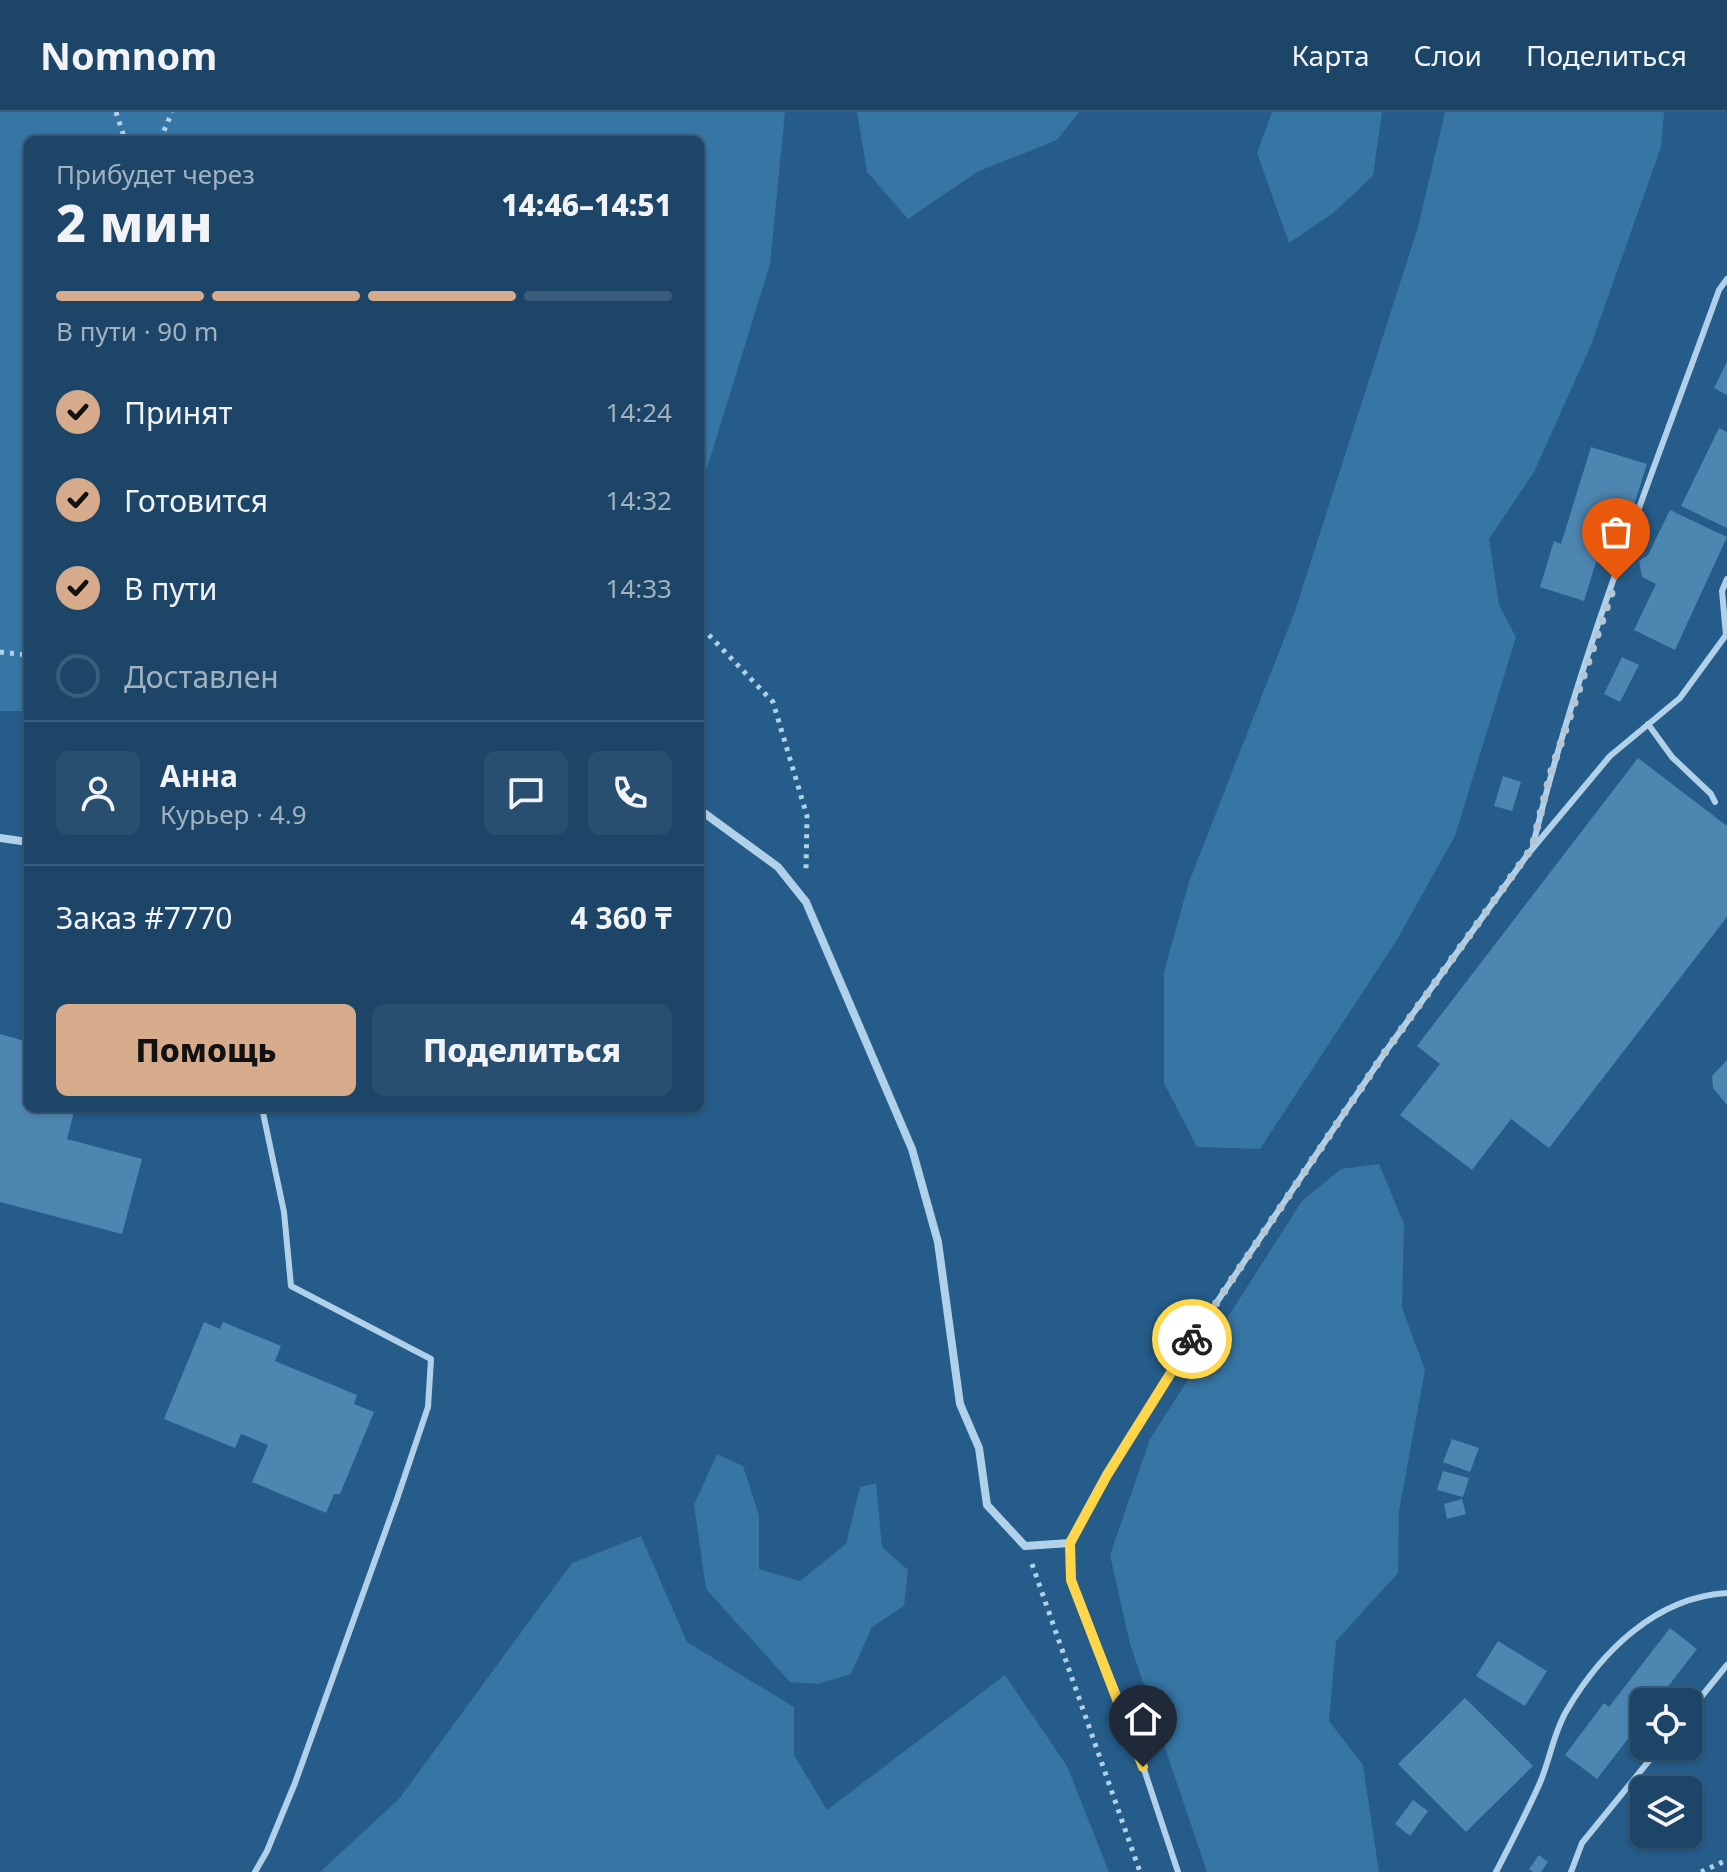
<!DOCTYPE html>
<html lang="ru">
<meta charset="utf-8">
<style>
body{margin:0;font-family:"Noto Sans",sans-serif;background:#294f70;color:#f1f3f6;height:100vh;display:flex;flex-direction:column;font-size:30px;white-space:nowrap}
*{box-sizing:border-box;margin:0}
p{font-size:26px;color:#a0b1c0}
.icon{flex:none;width:44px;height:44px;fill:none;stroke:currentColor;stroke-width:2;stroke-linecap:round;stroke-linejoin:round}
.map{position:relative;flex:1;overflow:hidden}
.sheet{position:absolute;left:24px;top:24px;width:680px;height:976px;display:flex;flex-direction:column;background:#1c4567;border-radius:12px;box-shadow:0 2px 6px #0004,0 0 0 2px #3a5d7b}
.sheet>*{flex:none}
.fabs{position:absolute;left:1630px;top:1576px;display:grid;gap:16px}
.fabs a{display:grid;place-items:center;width:72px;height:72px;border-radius:12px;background:#1c4567;box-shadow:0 2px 6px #0004,0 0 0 2px #3a5d7b;font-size:40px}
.pin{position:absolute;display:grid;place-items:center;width:68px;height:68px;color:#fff;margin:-82px -34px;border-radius:50% 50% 50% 0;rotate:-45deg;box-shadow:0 0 8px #0007}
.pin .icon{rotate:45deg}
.courier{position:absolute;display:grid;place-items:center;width:80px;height:80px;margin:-40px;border:6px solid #ffd54a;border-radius:50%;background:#fff;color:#222;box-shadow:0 2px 10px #0007}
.overview em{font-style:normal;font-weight:800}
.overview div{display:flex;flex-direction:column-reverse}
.overview{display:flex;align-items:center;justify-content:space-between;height:136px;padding:0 32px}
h1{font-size:52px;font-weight:800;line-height:60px}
.bar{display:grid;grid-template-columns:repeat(4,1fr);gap:12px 8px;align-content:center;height:96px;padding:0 32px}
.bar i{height:10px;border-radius:6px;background:#3a5d7b}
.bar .current{background:#d6ab8b}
.bar p{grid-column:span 4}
.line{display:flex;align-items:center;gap:20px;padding:0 32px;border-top:2px solid #3a5d7b}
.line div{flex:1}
.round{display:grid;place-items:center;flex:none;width:84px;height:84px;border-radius:12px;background:#294f70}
ol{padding:0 32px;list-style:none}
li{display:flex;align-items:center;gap:24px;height:88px}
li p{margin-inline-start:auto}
li .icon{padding:8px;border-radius:50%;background:#d6ab8b;color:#111;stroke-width:4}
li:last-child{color:#a0b1c0}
li i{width:44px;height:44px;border:4px solid #3a5d7b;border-radius:50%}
.action{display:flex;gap:16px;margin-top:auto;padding:16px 32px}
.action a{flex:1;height:92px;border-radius:12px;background:#d6ab8b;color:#111;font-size:32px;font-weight:800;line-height:92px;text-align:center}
.action a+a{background:#294f70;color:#f1f3f6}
header{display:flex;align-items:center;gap:48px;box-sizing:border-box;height:112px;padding:0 40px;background:#1c4567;border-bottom:2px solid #3a5d7b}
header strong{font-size:38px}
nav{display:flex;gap:44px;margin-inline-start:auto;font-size:28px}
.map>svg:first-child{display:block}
.green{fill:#3675a4}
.building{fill:#4d86b1}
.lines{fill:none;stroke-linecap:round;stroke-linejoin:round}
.path{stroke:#b1d1ea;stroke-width:5;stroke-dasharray:4 6;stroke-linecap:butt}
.service{stroke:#b1d1ea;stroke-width:6}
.minor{stroke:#b1d1ea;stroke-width:8}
.done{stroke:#b3c6d6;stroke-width:8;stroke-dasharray:0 14.4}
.route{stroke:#ffd54a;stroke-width:10}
</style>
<header>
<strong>Nomnom</strong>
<nav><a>Карта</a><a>Слои</a><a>Поделиться</a></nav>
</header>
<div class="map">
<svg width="1727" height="1760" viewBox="0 0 1727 1760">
<rect width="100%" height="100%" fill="#255c89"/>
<path class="green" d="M0,0h785l-15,152 -70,227v-351h-672v571h-28z
M857,0h222l-22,28 -80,32 -69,47 -41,-47z
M1272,0h110l-9,64 -41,38 -43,29 -32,-90z
M1445,0h219l-3,35 -70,198 -57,127 -45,67 10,66 17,32 -61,199 -60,107 -135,206 -63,-2 -33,-64v-111l25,-90 106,-271 123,-384z
M1379,1052l25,60 -2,84 23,62 -26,141 -1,62 -62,68 -7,80 34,44 16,107h-172l-77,-228 -20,-89 40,-116 152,-238 39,-32z
M717,1342l26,12 16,49v54l41,12 46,-37 14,-57 16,-4 6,64 26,23 -4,36 -32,21 -21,47 -33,10 -28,-2 -84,-93 -12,-84z
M641,1424l46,106 107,65v48l33,55 178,-135 62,91 42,106h-789l79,-73 173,-236z"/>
<path class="building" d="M1727,250v33l-13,-7z
M1719,316l8,4v96l-46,-22z
M1591,335l56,17 -33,104 -18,-6 -12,39 -44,-14 14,-46 7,3z
M1670,398l57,27 -52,113 -41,-20 22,-46 -14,-7 -3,-16 9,-6z
M1622,545l17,8 -19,37 -16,-8z
M1638,646l89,68v91l-178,231 -38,-29 -39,51 -72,-55 40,-51 -23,-18z
M1503,664l18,6 -9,29 -18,-5z
M0,922l28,8v66h47l-8,31 75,20 -20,75 -122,-32z
M1727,948v45l-14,-17 -1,-12z
M204,1210l16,7 3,-7 58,24 -6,15 82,34 -3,9 20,8 -34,82h-6l-8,19 -74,-31 16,-37 -27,-11 -6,14 -71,-29z
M1452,1327l27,9 -9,24 -27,-10z
M1443,1359l26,7 -6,19 -26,-7z
M1462,1387l4,15 -19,5 -3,-15z
M1670,1516l27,21 -41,53h-12v16l-47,61 -32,-24 39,-52 5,4z
M1498,1529l49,30 -22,35 -49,-30z
M1465,1586l68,68 -67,66 -68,-68z
M1413,1688l15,11 -18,25 -15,-12z
M1539,1743l9,7 -7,10h-8l-4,-3z"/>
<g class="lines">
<path class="path" d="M116,0l9,28
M160,28l12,-28
M700,519l7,2 66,69 34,114 -1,53
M0,540l28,3
M1032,1452l108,308
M1701,1760l26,-12"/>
<path class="service" d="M1648,612l24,33 39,37 4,8
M1533,733c46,-190 120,-372 186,-555l8,-11
M110,997l1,-1
M1688,1601l39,-48
M255,1760l12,-21 28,-68 102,-284 31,-92 3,-48 -140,-73 -7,-74 -22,-104
M1178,1760l-52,-157 -55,-135 -1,-37 37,-68 83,-133 196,-291 142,-197 82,-98 70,-58 46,-63 -4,-44 5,-12
M1496,1760c15,-29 30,-58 43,-87 11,-24 14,-52 28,-75 34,-58 89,-113 160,-117
M1571,1760l11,-29 79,-97"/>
<path class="minor" d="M700,698l78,57 28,35 106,247 26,93 22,162 19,44 8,57 38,41 45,-3
M0,726l28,4"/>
</g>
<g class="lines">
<path class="done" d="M1192,1227l194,-288 146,-203 18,-73 66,-195"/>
<path class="route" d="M1143,1655l-72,-187 -1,-37 37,-68 85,-136"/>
</g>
</svg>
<div class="fabs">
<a><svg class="icon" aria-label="locate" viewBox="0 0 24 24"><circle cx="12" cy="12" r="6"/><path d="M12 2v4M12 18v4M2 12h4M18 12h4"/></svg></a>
<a><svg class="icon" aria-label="layers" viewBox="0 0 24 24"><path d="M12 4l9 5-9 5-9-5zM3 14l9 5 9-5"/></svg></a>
</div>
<div class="pin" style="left:1616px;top:468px;background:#ea580c"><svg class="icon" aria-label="bag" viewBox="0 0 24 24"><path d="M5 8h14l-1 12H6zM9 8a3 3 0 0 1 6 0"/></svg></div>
<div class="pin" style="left:1143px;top:1655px;background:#1f2937"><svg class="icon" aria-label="home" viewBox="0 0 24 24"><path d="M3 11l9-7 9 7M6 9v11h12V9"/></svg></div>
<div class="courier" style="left:1192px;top:1227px"><svg class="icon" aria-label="bike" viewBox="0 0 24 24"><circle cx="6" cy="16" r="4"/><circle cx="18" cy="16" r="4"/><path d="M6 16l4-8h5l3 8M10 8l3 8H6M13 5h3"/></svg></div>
<section class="sheet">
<div class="overview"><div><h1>2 мин</h1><p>Прибудет через</p></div><em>14:46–14:51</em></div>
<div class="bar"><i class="current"></i><i class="current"></i><i class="current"></i><i></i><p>В пути · 90 m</p></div>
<ol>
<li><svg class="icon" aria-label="check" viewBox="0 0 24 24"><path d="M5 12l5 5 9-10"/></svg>Принят<p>14:24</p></li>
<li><svg class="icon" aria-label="check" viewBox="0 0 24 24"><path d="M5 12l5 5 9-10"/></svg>Готовится<p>14:32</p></li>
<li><svg class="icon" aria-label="check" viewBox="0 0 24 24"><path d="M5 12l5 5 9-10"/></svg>В пути<p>14:33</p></li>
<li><i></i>Доставлен</li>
</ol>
<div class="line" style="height:144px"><a class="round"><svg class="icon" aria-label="person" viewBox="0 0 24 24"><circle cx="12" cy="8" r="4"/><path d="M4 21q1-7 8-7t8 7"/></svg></a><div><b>Анна</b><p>Курьер · 4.9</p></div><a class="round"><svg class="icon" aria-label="chat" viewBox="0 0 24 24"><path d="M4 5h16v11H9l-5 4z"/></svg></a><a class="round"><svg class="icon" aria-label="phone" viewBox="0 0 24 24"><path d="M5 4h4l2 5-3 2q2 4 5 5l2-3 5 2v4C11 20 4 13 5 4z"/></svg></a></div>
<div class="line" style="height:104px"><div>Заказ #7770</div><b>4 360 ₸</b></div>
<div class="action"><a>Помощь</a><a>Поделиться</a></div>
</section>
</div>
